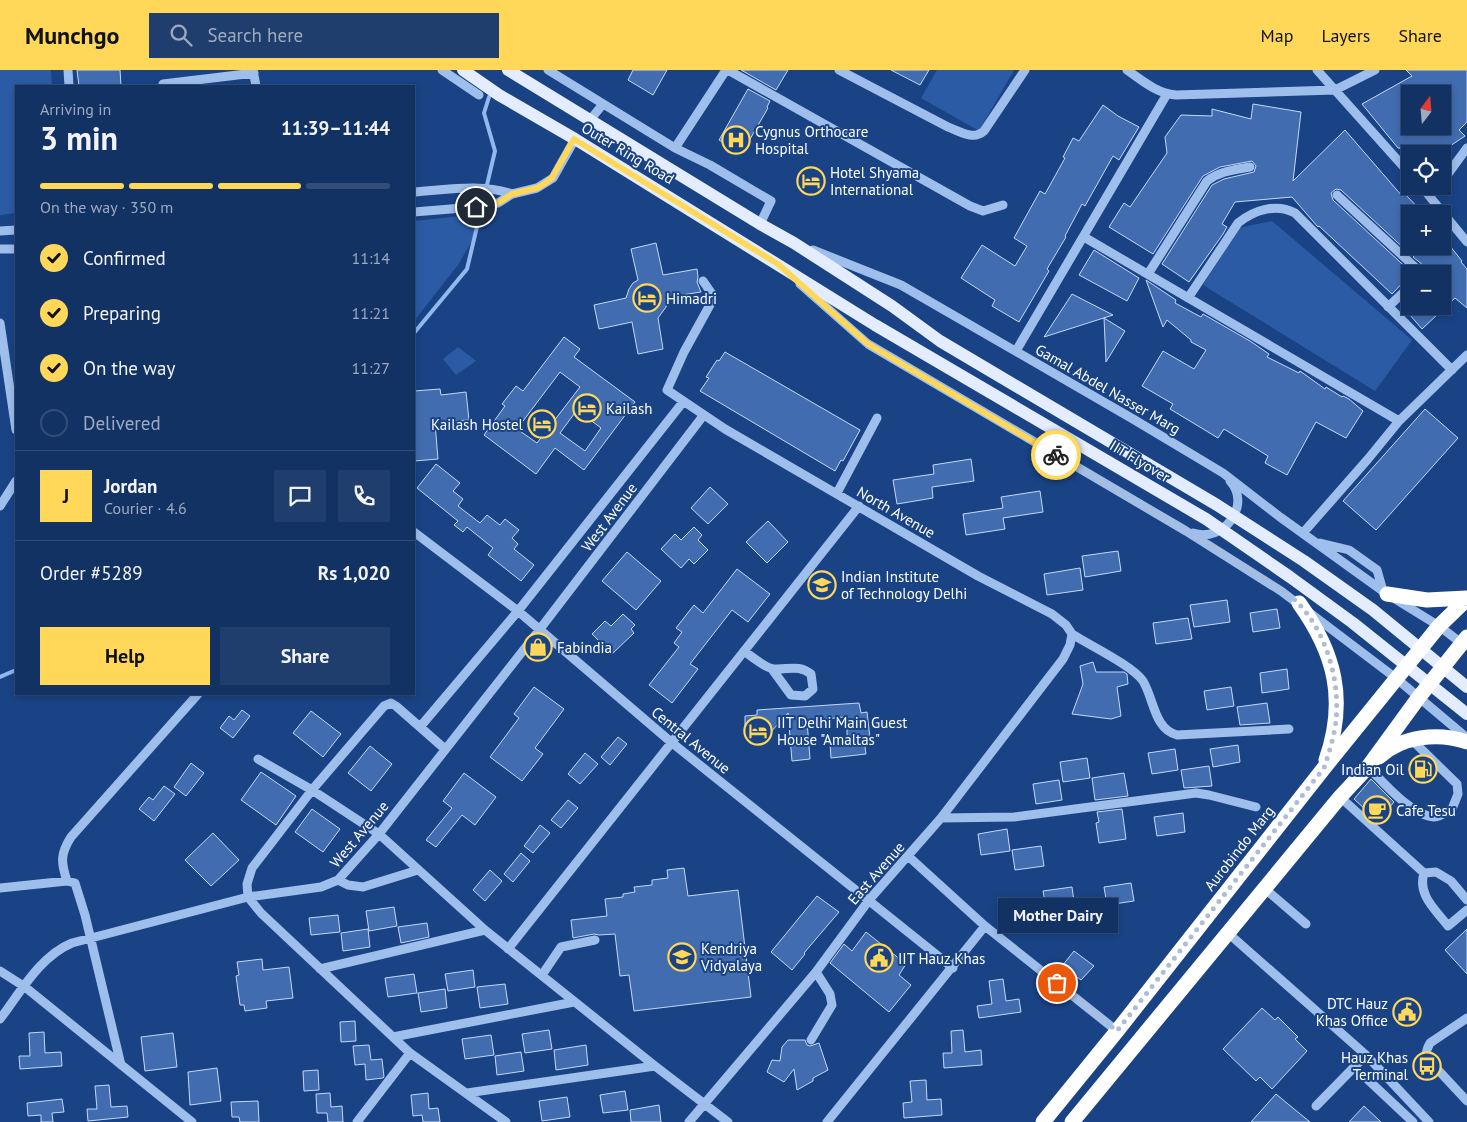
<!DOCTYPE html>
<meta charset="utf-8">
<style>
body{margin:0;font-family:"PT Sans",sans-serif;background:#203e6d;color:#f1f3f6;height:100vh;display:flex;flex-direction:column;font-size:19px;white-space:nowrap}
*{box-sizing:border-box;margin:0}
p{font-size:16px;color:#9daabf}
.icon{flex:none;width:28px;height:28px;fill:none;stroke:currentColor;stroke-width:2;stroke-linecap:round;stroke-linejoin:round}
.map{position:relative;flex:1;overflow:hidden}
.sheet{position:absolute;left:15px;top:15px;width:400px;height:610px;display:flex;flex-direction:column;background:#133264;border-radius:0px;box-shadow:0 2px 8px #0003,0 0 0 1px #324d78}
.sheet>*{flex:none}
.needle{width:32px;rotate:16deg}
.controls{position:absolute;left:1401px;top:15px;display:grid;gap:10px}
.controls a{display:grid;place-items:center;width:50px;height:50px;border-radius:0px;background:#133264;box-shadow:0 2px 8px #0003,0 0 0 1px #324d78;font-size:25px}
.pin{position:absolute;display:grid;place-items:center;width:42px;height:42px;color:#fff;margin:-21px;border:2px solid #fff;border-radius:50%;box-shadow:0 1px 5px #0007}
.courier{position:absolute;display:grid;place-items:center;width:50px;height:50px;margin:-25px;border:4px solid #ffd85a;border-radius:50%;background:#fff;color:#222;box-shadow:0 1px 6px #0007}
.bubble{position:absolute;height:35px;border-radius:0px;background:#133264;box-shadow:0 2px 8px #0003,0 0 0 1px #324d78;font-size:16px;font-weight:700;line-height:35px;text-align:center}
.overview em{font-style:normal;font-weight:700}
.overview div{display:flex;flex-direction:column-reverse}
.overview{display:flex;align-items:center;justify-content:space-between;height:85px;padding:0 25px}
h1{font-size:32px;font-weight:700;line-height:38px}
.bar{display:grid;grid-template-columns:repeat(4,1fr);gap:8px 5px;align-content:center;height:60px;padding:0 25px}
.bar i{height:6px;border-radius:4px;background:#324d78}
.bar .selected{background:#ffd85a}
.bar p{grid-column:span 4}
.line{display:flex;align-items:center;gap:12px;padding:0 25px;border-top:1px solid #324d78}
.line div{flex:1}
.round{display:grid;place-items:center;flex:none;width:52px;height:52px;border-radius:0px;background:#203e6d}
ol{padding:0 25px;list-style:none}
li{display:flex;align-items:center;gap:15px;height:55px}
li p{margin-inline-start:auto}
li .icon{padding:5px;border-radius:50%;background:#ffd85a;color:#111;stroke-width:4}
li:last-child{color:#9daabf}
li i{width:28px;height:28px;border:2px solid #324d78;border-radius:50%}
.action{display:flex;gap:10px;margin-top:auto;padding:10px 25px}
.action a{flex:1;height:58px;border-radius:0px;background:#ffd85a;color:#111;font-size:20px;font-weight:700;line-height:58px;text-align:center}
.action a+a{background:#203e6d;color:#f1f3f6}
header{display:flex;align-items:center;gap:30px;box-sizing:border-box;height:70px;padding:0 25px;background:#ffd85a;color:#111}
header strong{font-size:24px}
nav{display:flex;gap:28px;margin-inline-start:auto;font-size:18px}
.search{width:350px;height:45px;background:#203e6d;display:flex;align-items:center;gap:12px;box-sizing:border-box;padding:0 18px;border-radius:0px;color:#9daabf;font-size:19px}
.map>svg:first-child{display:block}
.green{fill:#2b5ba4}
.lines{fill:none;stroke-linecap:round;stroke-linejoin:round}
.stream{stroke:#91b8ef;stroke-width:4}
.building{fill:#416caf;stroke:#c4d9f9;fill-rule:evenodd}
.minor{stroke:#9ebeec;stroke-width:9}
.major{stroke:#e4edff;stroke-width:12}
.highway{stroke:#fff;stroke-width:15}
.done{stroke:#aebdd4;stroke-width:5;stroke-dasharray:0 9}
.route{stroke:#ffd85a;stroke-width:6}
.labels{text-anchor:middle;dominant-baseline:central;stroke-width:4;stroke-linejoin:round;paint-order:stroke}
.poi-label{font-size:15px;fill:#fff;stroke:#194385;text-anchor:start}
.street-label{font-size:15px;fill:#fff;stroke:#194385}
</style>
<header>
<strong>Munchgo</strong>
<div class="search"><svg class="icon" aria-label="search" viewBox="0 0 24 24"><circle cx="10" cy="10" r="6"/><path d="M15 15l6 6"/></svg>Search here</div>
<nav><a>Map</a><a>Layers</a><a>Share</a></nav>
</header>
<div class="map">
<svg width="1467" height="1052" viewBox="0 0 1467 1052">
<rect width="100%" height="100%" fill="#194385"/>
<path class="green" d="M0,0h51l1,16h-36v127l-16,2z
M937,0h77l-35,61 -58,-33z
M488,143l-30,52 -44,56v-100z
M1272,151l140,119 -37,51 -172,-106 35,-57z
M458,277l18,14 -20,14 -13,-16z"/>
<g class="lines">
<path class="stream" d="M414,263l53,-64 28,-118 -11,-38 5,-16
M0,607l16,-7"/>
</g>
<path class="building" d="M77,0h43l1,16h-42z
M633,0h34l-14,25 -25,-15z
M741,0h47l-12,20z
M891,0h38l-9,15z
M1406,0h61v52l-8,8 6,6 -24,16 -43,-4 -36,-44 50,-28zM1410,24h32v32h-32z
M748,19l22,12 -3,6 1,1 -26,45 -23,-13z
M1253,34l48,8 -8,69 52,-51 57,66 3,-2 19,20h-14v40l-69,-64 -5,-1 -5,4 2,7 79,73 -20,21 -73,-68 -1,1 -26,-30 -57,5 -13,22 5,3 -4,7 -34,48 -27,-18 50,-79 12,-6 30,-7 2,-6 -4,-5 -32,6 -17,9 -50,78 -44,-27 15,-24 6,4 37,-54 -2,-16 16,-22 31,1v-7l39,10z
M1103,35l15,11 21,11 -20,33 -6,-4 -28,50 -3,-2 -17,32 1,1 -19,32 2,2 -30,51 -27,-16 3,-6 -34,-22 21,-33 33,21 12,-20 -13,-8 26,-47 5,3 20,-36 -2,-1 10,-19 6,3z
M656,173l7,32 34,-6 1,8 -1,5 4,10 -32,5 -3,10 -8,11 5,31 -25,5 -6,-32 -33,7 -5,-24 32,-7 3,-9 4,-6 5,-3 -7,-31z
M1424,176h26l12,15 -1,1 6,7v39l-12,-10 -33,31 -12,-14 8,-9h24v-32h-8l-21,-17z
M1094,180l45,28 -12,23 -48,-26z
M1146,210l30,20 -1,3 26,14 2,-3 47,27 19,13 -2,3 32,16 1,-2 25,18 1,-2 16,10 1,-1 6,3 14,12 -17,27 -30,-16 -29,53 -22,-12 3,-7 -44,-27 -6,9 -48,-29 3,-5 -31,-18 21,-35 31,18 12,-19 -15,-8v-2l-24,-20 -4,7z
M1072,224l41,21 -69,22z
M1104,248l21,13 -19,31z
M564,267l16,12 -6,8 61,45 -51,68 -29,-22 -19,26 -52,-39 21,-29 -3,-2 14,-18 7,5zM560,302l20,15 -43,56 -20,-14zM577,340l24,18 -16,23 -25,-18z
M725,282l135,78 -17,31 -2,-1 -6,11 -135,-80 9,-13 -3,-1 11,-17 2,1z
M440,319l1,6 25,-3 3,28 -34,3 3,36 -24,2v-70z
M1425,339l33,29 -82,92 -33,-29z
M971,389l3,22 -42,6 1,11 -36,6 -4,-24 41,-6 -1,-9z
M436,394l24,19 -7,8 10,8 -5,7 22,17 7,-8 13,10 5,-6 14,11 -7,8 6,6 -4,5 20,16 -13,16 -33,-26 5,-7 -26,-21 -4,5 -9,-7 4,-4 -41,-33z
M710,417l18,17 -20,20 -17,-16z
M1040,421l3,21 -40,6 2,11 -39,6 -3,-21 40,-6 -2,-11z
M768,451l20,21 -21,21 -21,-21z
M694,457l8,8 -4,5 10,10 -14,14 -5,-5 -8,9 -20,-19 14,-15 6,6z
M1118,481l3,20 -36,6 -3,-21z
M627,482l34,29 -25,29 -34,-29z
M1080,498l3,22 -36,5 -3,-21z
M737,499l33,25 -22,28 -16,-12 -42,54 8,5 -26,34 -23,-18 30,-38 -5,-4 8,-11 -6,-4 18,-23 9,8z
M1227,530l3,22 -36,5 -4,-22z
M1277,539l3,19 -27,4 -3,-19z
M623,544l12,11 -4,4 3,4 -22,21 -20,-20 13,-13 6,5z
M1188,548l4,21 -36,5 -3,-21z
M1093,592l3,10h28l3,2 1,10 -11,3 4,29 -10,3 -39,-5 11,-30 -3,-18z
M1287,599l2,20 -27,4 -2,-20z
M534,617l30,22 -29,39 8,6 -21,27 -32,-24 29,-39 -5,-4z
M1231,617l3,19 -27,4 -3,-19z
M859,633l2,10 6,-1 3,26 -6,1 2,15 -35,4 -1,-15 17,-3v-12l-3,-11 -37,4 3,38 -18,2 -4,-48 -19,21 -24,1v-19l12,-1v-5z
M1267,633l3,20 -30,2 -3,-18z
M242,640l8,6 -17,22 -13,-10 9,-12 5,4z
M311,641l30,23 -18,23 -30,-24z
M618,667l9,7 -17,21 -9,-8z
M1238,675l2,17 -27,5 -3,-18z
M370,676l22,18 -21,27 -23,-18z
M1175,679l3,21 -26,4 -4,-21z
M585,683l13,11 -18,20 -12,-10z
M1087,688l3,20 -27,4 -3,-20z
M191,693l13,10 -18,23 -12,-9z
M1209,696l3,20 -28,2 -3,-18z
M261,702l35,24 -20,29 -35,-25z
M464,703l32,24 -21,28 -13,-10 -26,32 -10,-7 26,-32 -9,-7z
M1124,703l4,23 -33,4 -3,-22z
M1371,709l23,23 -16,19 -24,-22z
M1059,710l3,20 -26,4 -3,-20z
M164,716l11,8 -21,27 -15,-12 10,-12 4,3z
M568,730l10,8 -17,20 -10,-8z
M312,739l28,20 -17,23 -28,-20z
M1122,739l4,30 -27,4 -3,-20 3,-1 -2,-10z
M1183,743l2,19 -28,4 -3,-19z
M540,755l10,8 -17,20 -9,-7z
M1007,759l3,22 -29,4 -3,-21z
M213,763l26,27 -28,26 -26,-26z
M1041,776l3,20 -29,4 -3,-20z
M521,783l9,8 -17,21 -9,-8z
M684,798l4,28 50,-6 13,107 -117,14 -5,-36 -9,1 -5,-42 -16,1 -5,-1 -21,4 -2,-18 36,-4 -2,-17 18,-2v-3l12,-2 -1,-5 18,-2v-5l16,-2 -1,-8z
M490,800l12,11 -17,20 -12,-11z
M1131,813l3,18 -27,4 -3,-18z
M1072,817l3,22 -28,4 -4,-22z
M817,826l22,16 -35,41 1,1 -13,16 -21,-18z
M1104,834l2,17 -27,4 -2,-17z
M394,837l3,19 -28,5 -3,-20z
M338,845l2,17 -29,3 -2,-17z
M427,853l2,14 -28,6 -3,-16z
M368,859l2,18 -27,4 -2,-18z
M1467,859v45l-22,-24z
M866,862l40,32 -7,11 12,10 -22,27 -59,-49 14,-19 8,7z
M1074,881l20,15 -13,14 -19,-14z
M262,889l1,11 26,-3 4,31 -27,3 1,7 -22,3 -1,-6h-4l-4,-29 3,-1 -2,-13z
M473,900l2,17 -27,4 -3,-17z
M414,904l3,19 -29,4 -3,-19z
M1003,909l3,22 13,-2 2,13 -42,6 -2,-12 15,-2 -3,-23z
M505,914l3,20 -28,4 -3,-21z
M445,919l2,19 -26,4 -3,-19z
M1262,938l13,12 3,-3 20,20 -3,2 12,12 -35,38 -12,-12 -4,4 -33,-32z
M355,951l1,20 -15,1 -1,-20z
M549,960l3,19 -27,4 -3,-19z
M963,960l2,22 16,-2 1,15 -38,3 -1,-15h9l-1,-22z
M44,962l1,21 16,-1 1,14 -42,3 -1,-13h11l-1,-23z
M173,963l4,34 -32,4 -4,-34z
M491,965l3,20 -29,4 -3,-20z
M788,970h17l2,5 3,1 9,-3 9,27 -15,8v3l-16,9 -3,-21 -10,13 -17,-10 5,-12 8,1 2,-14z
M369,975l2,15 11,-1 2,18 -1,1 -17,2 -1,-16 -10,1 -2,-19z
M586,975l2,20 -32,5 -2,-20z
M521,982l3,19 -27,4 -2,-19z
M217,998l4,33 -31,4 -2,-33z
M318,1000l1,20 -15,1 -1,-20z
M926,1010l1,20 14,-1 1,16 -38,3 -1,-15 9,-1 -2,-21z
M109,1015l2,22 16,-1 1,11 -40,4 -1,-12h10l-2,-23z
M625,1021l3,19 -25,3 -3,-18z
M330,1023l1,14 11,-1 1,16h-15l-1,-9h-10l-1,-19z
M428,1023l1,16 9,-1 2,14h-17l-1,-7 -9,1 -2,-21z
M1276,1024l12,10 22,18h-59z
M567,1027l3,20 -28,4 -3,-20z
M62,1029l2,13 -12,1 1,9h-12v-7l-13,1 -1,-13z
M258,1031l1,21h-19l-1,-5h-7l-1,-15z
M659,1035l2,17h-30l-1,-12z
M1364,1036l17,16h-32z"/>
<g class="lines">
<path class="minor" d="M68,0l1,16
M253,0l3,16
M442,0l37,25
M548,0l127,78 35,17 61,36 -11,23
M728,0l242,136 13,5 20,-6
M839,0l109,57c11,4 25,14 36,4l41,-61
M1127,0c16,11 29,23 49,25l159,-5 40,-20
M1317,0l93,104
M163,14l91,-11
M590,50l13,-16
M675,78l51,-78
M1442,112l25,-34
M1421,116l46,56
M414,122c32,-2 67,-9 98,2
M1337,125l80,74 3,5
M414,142l61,-5 23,-4 14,-9 25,-6 16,-10 22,-39
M0,161l16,-1
M1084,167l315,184
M0,179h16
M813,180l88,35 232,134 90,54 57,44 107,77 52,32 26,20
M1148,204l59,-93c13,-10 27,-11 43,-14
M703,211l9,13 -1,9 -27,49 -17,38 58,39 253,147 74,38 14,11 6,9c17,11 61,32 71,47 11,18 11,48 34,54l112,-6
M800,214l68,60 318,187 95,60 116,88 70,59
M1188,228l50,-75c16,-13 38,-20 57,-10l157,157
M1388,237l22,-21
M0,253l16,107
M1016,281l151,-257
M837,423l40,-75
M0,436l16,-25
M414,462l104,79 153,131 282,226
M1193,463c31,10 59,-28 37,-52
M1303,463l65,-74 31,-38 68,-66
M1320,473l29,7 28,20 6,21
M744,581c6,4 22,18 30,18 14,1 25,-5 37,5l2,15 -8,7 -14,-1 -19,-26
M420,657l98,-116 165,-209
M445,679l-49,-43 -5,-3 -7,3 -72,84 -60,78 -5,16 1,13 13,16 149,140 96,69
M258,689l54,31 67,44 106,96 170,136 73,56
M1368,697c16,16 43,48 66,50 6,0 13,-5 18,-8l6,-15 -1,-10 -45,-44
M1340,727l84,76 12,-1 15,9 16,19
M941,748l73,-1 182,-24 13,2 47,12
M908,786l77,70 132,105
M1424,803c-7,22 12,37 24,53l19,-16
M338,810l10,5 15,2 55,-17
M67,811c-6,-18 -7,-27 4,-44l127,-143
M0,818l67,-7 8,2 10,32 36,150
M1264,818l42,36
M1228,863l138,122 63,67
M508,879l351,-443
M320,899l165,-39
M0,901l25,16 167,135
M542,905l19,-28 34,-7
M1467,948l-37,25c-3,5 -4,8 -4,14l41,44
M0,949c20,-26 40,-63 72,-76l176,-46 73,-10 17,-7 41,-46 161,-205 163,-213
M393,967l181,-35
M811,970l21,-35 -2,-11 -14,-22
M1365,1007l48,45
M467,1023l188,-27
M1316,1036l50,-51
M357,1052l53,-69
M689,1052l127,-150 53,-72 72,-82 122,-159 7,-14 2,-11
M827,1052l158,-196"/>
<path class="major" d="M463,0l36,25 76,44 300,186 331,194 84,58 63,46 114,91
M508,0l252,154 34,19 98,63 48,35 277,164 87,56 69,49 94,77"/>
<path class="highway" d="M1387,524l40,6 40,-2
M1299,533c36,50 48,97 27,157
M1379,687c23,-21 59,-25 88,-15
M1043,1052l74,-91 207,-263 115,-142 28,-27
M1072,1052l268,-325 28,-30 51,-70 48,-60"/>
</g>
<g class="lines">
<path class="done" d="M1056,385c60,35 120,70 180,107 18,12 49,27 63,42 28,30 41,77 37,117 -2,16 -7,32 -12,47l-207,263 -60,-48"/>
<path class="route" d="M476,137l22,-4 14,-9 25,-6 7,-4 8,-6 22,-39 204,125 90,80 188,111"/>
</g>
<defs>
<g id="hospital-ring" transform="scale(1.4375)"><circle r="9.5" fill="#194385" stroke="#ffd85a" stroke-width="1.5"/><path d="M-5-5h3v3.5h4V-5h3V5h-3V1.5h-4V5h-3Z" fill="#ffd85a"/></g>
<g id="hotel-ring" transform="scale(1.4375)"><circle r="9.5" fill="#194385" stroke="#ffd85a" stroke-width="1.5"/><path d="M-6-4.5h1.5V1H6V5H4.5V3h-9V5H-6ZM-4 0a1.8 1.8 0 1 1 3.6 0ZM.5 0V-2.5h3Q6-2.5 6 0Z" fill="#ffd85a"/></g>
<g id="university-ring" transform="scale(1.4375)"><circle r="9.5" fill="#194385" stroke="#ffd85a" stroke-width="1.5"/><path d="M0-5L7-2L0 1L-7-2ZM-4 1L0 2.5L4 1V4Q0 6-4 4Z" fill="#ffd85a"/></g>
<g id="shop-ring" transform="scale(1.4375)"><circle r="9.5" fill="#194385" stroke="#ffd85a" stroke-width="1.5"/><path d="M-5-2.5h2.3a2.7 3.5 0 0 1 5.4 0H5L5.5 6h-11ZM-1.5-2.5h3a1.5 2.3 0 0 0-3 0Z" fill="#ffd85a"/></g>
<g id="fuel-ring" transform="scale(1.4375)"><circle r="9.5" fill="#194385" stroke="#ffd85a" stroke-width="1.5"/><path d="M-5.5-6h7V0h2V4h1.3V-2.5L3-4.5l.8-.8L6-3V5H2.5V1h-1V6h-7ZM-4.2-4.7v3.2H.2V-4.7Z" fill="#ffd85a"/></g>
<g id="cafe-ring" transform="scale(1.4375)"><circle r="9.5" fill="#194385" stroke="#ffd85a" stroke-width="1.5"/><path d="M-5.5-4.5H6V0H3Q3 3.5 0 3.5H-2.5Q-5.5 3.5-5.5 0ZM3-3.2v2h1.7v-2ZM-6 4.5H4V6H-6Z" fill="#ffd85a"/></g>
<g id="school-ring" transform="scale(1.4375)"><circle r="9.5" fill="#194385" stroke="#ffd85a" stroke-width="1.5"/><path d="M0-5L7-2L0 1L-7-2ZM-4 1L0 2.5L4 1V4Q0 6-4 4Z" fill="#ffd85a"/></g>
<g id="civic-ring" transform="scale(1.4375)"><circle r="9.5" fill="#194385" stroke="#ffd85a" stroke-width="1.5"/><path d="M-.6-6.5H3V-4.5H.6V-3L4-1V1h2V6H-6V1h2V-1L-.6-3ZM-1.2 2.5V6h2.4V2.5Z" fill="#ffd85a"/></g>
<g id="bus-ring" transform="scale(1.4375)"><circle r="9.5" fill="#194385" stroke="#ffd85a" stroke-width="1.5"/><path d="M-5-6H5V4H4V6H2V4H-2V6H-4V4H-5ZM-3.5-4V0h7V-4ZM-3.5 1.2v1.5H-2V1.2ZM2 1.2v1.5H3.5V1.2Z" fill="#ffd85a"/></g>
</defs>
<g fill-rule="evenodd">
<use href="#hospital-ring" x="736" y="70"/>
<use href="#hotel-ring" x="811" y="111"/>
<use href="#hotel-ring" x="647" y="228"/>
<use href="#hotel-ring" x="587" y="338"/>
<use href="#hotel-ring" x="542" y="354"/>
<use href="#university-ring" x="822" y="515"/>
<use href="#shop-ring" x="538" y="577"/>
<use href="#hotel-ring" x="758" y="661"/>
<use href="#fuel-ring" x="1423" y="699"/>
<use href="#cafe-ring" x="1377" y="740"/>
<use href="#school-ring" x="682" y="887"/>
<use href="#civic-ring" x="879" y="888"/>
<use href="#civic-ring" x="1407" y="942"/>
<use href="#bus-ring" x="1427" y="996"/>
</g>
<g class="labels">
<g class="poi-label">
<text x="755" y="61">Cygnus Orthocare<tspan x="755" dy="17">Hospital</tspan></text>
<text x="830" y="102">Hotel Shyama<tspan x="830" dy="17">International</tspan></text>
<text x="666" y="228">Himadri</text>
<text x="606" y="338">Kailash</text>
<text x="523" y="354" text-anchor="end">Kailash Hostel</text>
<text x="841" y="506">Indian Institute<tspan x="841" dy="17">of Technology Delhi</tspan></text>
<text x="557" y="577">Fabindia</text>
<text x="777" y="652">IIT Delhi Main Guest<tspan x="777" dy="17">House "Amaltas"</tspan></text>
<text x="1404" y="699" text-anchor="end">Indian Oil</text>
<text x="1396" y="740">Cafe Tesu</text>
<text x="701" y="878">Kendriya<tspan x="701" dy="17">Vidyalaya</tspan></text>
<text x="898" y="888">IIT Hauz Khas</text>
<text x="1388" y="933" text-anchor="end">DTC Hauz<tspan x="1388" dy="17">Khas Office</tspan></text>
<text x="1408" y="987" text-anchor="end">Hauz Khas<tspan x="1408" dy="17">Terminal</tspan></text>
</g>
<g class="street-label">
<text transform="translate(628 83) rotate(31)">Outer Ring Road</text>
<text transform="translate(1108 319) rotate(30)">Gamal Abdel Nasser Marg</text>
<text transform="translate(1140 391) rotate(31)">IIT Flyover</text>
<text transform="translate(896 442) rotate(30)">North Avenue</text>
<text transform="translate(609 447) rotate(-53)">West Avenue</text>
<text transform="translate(691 670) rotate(39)">Central Avenue</text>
<text transform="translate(359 764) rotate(-50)">West Avenue</text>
<text transform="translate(1239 778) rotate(-52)">Aurobindo Marg</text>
<text transform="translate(876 803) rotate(-49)">East Avenue</text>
</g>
</g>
</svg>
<div class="controls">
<a><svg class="needle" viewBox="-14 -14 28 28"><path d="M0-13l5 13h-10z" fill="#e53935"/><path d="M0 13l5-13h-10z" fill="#9daabf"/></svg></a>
<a><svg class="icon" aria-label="locate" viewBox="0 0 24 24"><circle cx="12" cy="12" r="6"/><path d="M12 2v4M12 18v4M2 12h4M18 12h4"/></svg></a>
<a>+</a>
<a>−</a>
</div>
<div class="pin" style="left:1057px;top:913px;background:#ea580c"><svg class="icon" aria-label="bag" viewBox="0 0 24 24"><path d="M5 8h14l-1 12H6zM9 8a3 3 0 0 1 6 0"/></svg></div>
<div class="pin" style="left:476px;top:137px;background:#1f2937"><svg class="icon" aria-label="home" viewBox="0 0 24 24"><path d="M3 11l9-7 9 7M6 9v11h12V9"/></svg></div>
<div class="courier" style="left:1056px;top:385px"><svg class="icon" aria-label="bike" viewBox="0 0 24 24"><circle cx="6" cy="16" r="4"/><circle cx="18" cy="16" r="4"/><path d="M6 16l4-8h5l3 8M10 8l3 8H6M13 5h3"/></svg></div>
<div class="bubble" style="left:998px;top:828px;width:120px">Mother Dairy</div>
<section class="sheet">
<div class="overview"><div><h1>3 min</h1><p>Arriving in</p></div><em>11:39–11:44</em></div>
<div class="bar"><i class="selected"></i><i class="selected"></i><i class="selected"></i><i></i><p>On the way · 350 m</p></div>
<ol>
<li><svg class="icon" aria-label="check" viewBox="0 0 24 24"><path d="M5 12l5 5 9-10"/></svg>Confirmed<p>11:14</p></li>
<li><svg class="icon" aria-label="check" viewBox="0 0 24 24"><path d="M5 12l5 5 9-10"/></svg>Preparing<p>11:21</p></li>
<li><svg class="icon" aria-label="check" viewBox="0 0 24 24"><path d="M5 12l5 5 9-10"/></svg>On the way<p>11:27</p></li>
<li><i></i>Delivered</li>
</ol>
<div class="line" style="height:90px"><b class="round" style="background:#ffd85a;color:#111">J</b><div><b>Jordan</b><p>Courier · 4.6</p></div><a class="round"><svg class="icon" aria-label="chat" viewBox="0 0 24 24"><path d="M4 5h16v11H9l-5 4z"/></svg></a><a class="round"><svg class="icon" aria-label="phone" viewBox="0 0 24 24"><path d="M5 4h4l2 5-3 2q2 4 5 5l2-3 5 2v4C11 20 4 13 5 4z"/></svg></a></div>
<div class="line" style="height:65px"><div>Order #5289</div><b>Rs 1,020</b></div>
<div class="action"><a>Help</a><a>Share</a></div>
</section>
</div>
